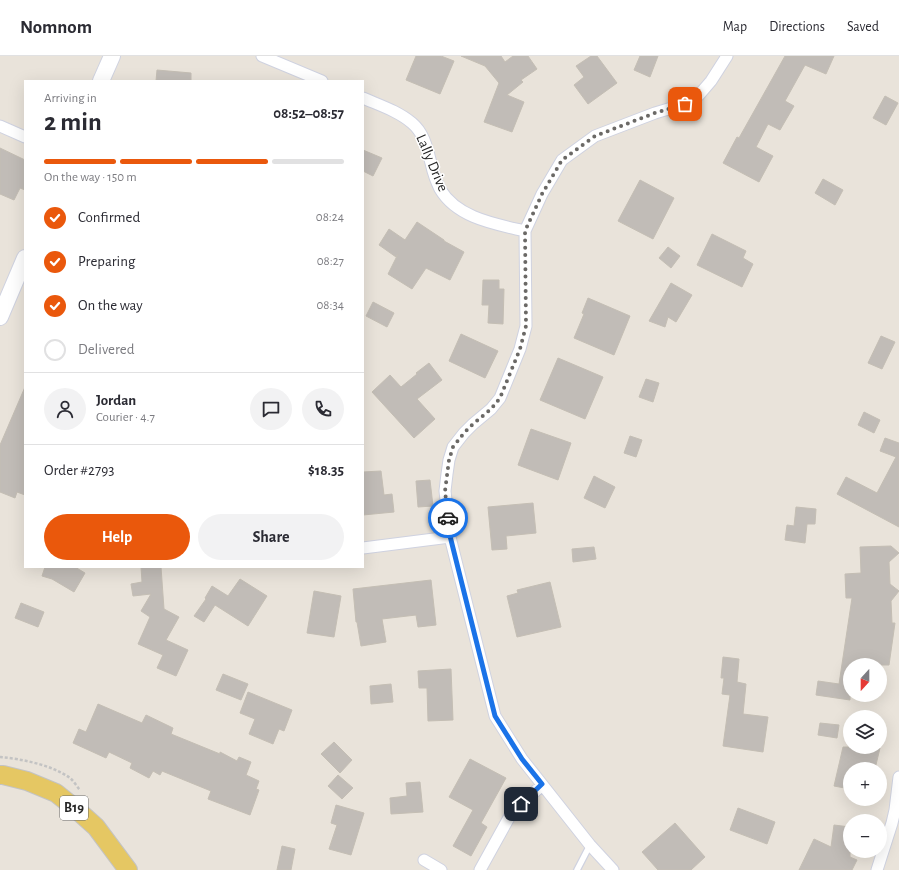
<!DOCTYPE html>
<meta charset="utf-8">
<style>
body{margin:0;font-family:"Alegreya Sans",sans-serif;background:#f2f2f3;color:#2b2b33;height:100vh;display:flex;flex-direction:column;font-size:15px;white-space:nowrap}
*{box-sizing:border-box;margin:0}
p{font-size:13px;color:#7c7c81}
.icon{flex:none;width:22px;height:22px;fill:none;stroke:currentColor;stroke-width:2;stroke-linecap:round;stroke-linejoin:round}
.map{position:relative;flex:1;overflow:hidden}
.side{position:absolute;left:24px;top:24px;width:340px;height:488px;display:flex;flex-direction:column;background:#fff;border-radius:0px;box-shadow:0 4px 16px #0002}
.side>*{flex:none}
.needle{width:26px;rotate:201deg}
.tools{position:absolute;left:843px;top:602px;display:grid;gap:8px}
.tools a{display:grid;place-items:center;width:44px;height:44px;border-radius:50%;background:#fff;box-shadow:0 4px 16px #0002;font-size:20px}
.pin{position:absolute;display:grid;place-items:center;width:34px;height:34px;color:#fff;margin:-17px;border-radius:8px;box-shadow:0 2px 6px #0006}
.courier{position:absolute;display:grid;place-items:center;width:40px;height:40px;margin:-20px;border:3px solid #1a73e8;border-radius:50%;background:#fff;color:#222;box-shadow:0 1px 5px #0007}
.overview em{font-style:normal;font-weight:600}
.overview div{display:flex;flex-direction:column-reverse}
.overview{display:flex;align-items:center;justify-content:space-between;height:68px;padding:0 20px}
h1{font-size:26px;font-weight:600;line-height:30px}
.bar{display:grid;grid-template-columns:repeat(4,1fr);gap:6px 4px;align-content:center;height:48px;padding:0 20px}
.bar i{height:5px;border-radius:3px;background:#e1e1e2}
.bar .current{background:#ea580c}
.bar p{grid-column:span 4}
.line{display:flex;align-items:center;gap:10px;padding:0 20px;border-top:1px solid #e1e1e2}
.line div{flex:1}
.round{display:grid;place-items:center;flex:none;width:42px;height:42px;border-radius:21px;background:#f2f2f3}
ol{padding:0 20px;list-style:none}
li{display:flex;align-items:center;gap:12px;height:44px}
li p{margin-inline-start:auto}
li .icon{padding:4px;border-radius:50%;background:#ea580c;color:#fff;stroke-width:4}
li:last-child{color:#7c7c81}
li i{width:22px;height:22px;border:2px solid #e1e1e2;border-radius:50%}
.primary-button{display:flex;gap:8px;margin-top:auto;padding:8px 20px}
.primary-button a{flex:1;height:46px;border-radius:24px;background:#ea580c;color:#fff;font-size:16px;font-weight:600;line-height:46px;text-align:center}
.primary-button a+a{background:#f2f2f3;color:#2b2b33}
header{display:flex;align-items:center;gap:24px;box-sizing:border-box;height:56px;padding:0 20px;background:#fff;border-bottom:1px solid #e1e1e2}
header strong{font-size:19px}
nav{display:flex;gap:22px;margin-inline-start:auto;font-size:14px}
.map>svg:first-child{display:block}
.building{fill:#c1bcb7;stroke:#c4beb4}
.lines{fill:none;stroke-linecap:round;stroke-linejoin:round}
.lane-casing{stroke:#cfd2e0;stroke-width:8}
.street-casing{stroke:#cfd2e0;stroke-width:13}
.secondary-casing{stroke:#cfd2e0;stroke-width:18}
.primary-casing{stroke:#c3c3c3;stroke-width:20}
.path{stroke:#c3c3c3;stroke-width:2.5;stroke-dasharray:3 2;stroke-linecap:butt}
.lane{stroke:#fff;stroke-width:5.5}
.street{stroke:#fff;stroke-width:11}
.secondary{stroke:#fff;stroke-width:16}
.primary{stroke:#e5c763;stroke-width:18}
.done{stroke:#6b6966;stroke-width:4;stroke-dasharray:0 7.2}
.route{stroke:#1a73e8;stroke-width:5}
.labels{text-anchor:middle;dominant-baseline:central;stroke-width:3;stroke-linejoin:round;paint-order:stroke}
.shield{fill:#fff;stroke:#686868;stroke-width:1}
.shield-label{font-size:14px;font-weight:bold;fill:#272727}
.street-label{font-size:15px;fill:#272727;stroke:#fff}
</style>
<header>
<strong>Nomnom</strong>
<nav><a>Map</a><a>Directions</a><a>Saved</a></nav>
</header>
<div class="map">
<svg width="899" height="814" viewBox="0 0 899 814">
<rect width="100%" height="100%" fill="#e9e3da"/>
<path class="building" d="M416,0h25l13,5 -14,33 -34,-14z
M461,0h40l4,6 8,-6h15l9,13 -16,11 2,2 -16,13 17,7 -12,30 -28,-10 15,-39 -14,-17z
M591,0h6l20,27 -29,21 -14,-19 10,-8 -8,-11z
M640,0h18l-8,21 -16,-7z
M785,0h49l-8,18 -21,-9 -20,36 9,5 -14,24 -12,-6 -12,23 17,9 -14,26 -36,-19 14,-26 2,1z
M157,14l34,3v8h-35z
M885,40l13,7 -12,22 -13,-7z
M0,92l25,12v30l-5,-2 -6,12 -14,-6z
M363,94l19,8 -9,18 -10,-5z
M823,123l20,11 -8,15 -20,-12z
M640,124l34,18 -21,41 -35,-18z
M417,166l27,18v1l20,11 -14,28 -24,-12 -14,21 -24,-15 10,-20 -2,3 -17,-12 10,-16 16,11z
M712,178l34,17 -3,7 10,6 -11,23 -45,-22z
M668,191l12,9 -9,12 -12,-10z
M483,224h16v9h5l-1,35 -15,-1 1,-18h-7z
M671,227l21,12 -16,27 -8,-5 -3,10 -16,-6z
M588,242l42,18 -16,39 -40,-17 10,-24 -2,-1z
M373,246l21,11 -7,14 -21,-11z
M461,278l37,17 -13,27 -36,-17z
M881,280l14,6 -13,27 -14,-6z
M558,302l45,19 -18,42 -45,-19z
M429,307l13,17 -25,19 18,20 -21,19 -42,-46 18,-17 11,12 16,-13 -1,-1z
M646,323l13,4 -6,19 -14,-5z
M25,331v108l-8,-3 -2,6 -15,-6v-47z
M864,356l16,8 -6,13 -16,-8z
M531,373l40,14 -13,37 -40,-15z
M630,380l12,4 -6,17 -12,-4z
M885,382l14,5v84l-62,-33 9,-17 31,16 19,-36 -16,-6z
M381,415l3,24 8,-1 2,18 -31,3v-43z
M594,420l21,11 -10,21 -21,-10z
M430,424l3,26 -15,1 -2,-26z
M533,447l3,30 -30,3 1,13 -15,1 -4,-43z
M796,451l20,2 -1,15h-8l-2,19 -20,-3 2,-15 7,1z
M891,490l8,7 -10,9 1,22 9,7 -8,10 1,22h3l-6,42h-39v35l-34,-5 2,-14 21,3 13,-86h-6l-1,-24 16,-1 -1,-26z
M594,491l2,12 -23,3 -1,-13z
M45,511h30l10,6 -11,19 -22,-13 -10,-3z
M141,511h20l3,42 15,8 -13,23 22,10 -12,26 -19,-8 6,-13 -25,-11 12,-27 -9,-6 10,-17 -18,2 -2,-12 11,-2z
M240,523l27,17 -19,30 -33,-21 -11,17 -10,-6 12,-17 -1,-1 7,-12 16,10z
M431,524l5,45 -18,2 -2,-12 -34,4 4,23 -25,4 -4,-24h-1l-3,-33z
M550,526l11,45 -44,10 -10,-41 11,-3 -1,-3z
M314,535l27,5 -7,41 -27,-4z
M21,547l23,9 -6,15 -23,-9z
M723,601l16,2 -2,23 9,2 -3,30 25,3 -5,35 -40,-6 7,-51 -8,-1 2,-16h-3z
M451,613l2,51 -25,1 -1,-33h-8l-1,-17z
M223,618l25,10 -7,16 -25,-10z
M391,628l2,18 -22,2 -1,-18z
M248,636l44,18 -8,21 -5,-2 -6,15 -24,-10 6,-15 -15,-6z
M98,648l44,19 4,-8 27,13 -2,6 49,20v-2l17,9 2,-4 12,5 -5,13 13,6 -3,8 3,1 -9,25 -42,-16 3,-8 -49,-20 -2,4 -7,-4 -4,7 -19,-10 2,-5 -23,-11 -3,6 -33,-15 6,-14 7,3z
M820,667l19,2 -2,13 -19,-3z
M334,686l18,18 -12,13 -19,-19z
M843,691h30l7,1 -5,21h-25v20l-16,-3z
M470,703l36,19 -25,45 6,4 -16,29 -18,-10 20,-36 -24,-13z
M338,719l15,13 -11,11 -14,-13z
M420,726l3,30 -32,2 -1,-16 17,-2 -1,-13z
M336,749l28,8 -13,42 -22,-6 8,-24 -6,-2z
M738,752l37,14 -8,22 -37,-14z
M675,767l30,34 -14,13h-33l-16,-18z
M834,769l16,2v30l7,3 -5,10h-53l15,-31 17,8z
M282,790l13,3 -4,21h-14z"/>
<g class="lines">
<g class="lane-casing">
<path id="lane" d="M577,814l13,-25"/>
</g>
<g class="street-casing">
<path id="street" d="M262,0l60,25
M363,42c16,7 35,13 49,25 12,10 15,25 19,40 2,9 5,18 9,26 17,29 55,35 85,42
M0,70l25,11
M363,492l87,-11
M424,804l17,10
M480,814l31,-56 31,-29
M613,814l-23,-25 -68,-86 -27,-43 -45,-179 -5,-46 2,-17 2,-14 4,-13 11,-14 9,-9 18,-15 9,-11 20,-49 6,-23 -1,-95 17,-37 20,-34 33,-24 60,-23 30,-9 14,-9 12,-14 16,-25
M877,814l15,-47 3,-13 4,-33"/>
</g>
<g class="secondary-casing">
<path id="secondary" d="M101,25l11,-25
M0,261l25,-59"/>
</g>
<g class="primary-casing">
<path id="primary" d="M0,719h3l24,6 29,12 20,16 20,18 32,43"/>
</g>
<path class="path" d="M0,701c22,2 52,8 70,21 4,3 7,9 10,12"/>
<use href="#lane" class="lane"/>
<use href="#street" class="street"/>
<use href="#secondary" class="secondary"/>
<use href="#primary" class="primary"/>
</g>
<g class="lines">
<path class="done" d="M448,462l-3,-27 4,-31 4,-13 11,-14 9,-9 18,-15 9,-11 20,-49 6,-23 -1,-95 17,-37 13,-22 7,-12 33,-24 60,-23 30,-9"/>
<path class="route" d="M448,462l2,18 45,180 27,43 20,25 -21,20"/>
</g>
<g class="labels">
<rect class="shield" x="60" y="740" width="28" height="24" rx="3"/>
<g class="shield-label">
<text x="74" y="752">B19</text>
</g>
<g class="street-label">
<text transform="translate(432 107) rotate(67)">Lally Drive</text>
</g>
</g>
</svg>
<div class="tools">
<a><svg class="needle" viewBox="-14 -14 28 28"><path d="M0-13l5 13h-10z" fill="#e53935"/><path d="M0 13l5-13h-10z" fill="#7c7c81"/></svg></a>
<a><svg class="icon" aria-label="layers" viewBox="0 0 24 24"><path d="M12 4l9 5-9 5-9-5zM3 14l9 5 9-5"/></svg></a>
<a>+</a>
<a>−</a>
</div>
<div class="pin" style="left:685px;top:48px;background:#ea580c"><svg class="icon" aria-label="bag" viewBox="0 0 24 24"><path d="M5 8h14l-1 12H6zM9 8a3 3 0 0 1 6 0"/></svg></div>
<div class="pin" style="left:521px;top:748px;background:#1f2937"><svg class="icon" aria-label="home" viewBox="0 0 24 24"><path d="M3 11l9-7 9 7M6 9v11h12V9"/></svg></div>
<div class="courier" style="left:448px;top:462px"><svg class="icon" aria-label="car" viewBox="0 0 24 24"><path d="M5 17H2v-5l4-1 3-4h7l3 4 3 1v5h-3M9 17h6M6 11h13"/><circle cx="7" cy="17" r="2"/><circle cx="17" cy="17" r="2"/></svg></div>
<section class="side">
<div class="overview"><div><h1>2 min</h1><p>Arriving in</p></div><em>08:52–08:57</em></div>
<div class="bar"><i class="current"></i><i class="current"></i><i class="current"></i><i></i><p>On the way · 150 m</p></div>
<ol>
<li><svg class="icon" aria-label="check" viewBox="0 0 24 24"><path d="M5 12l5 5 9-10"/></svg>Confirmed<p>08:24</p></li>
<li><svg class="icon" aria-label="check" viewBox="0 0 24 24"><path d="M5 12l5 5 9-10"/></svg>Preparing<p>08:27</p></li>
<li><svg class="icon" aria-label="check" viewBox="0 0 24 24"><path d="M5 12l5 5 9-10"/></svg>On the way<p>08:34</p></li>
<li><i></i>Delivered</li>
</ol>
<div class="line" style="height:72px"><a class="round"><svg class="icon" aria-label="person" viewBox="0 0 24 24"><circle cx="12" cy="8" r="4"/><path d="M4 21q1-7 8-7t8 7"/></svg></a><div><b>Jordan</b><p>Courier · 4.7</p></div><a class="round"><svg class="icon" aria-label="chat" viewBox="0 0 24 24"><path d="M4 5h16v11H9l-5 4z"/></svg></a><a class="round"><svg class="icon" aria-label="phone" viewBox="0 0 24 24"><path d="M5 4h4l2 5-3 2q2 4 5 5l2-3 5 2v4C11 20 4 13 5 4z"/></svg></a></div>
<div class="line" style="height:52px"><div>Order #2793</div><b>$18.35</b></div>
<div class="primary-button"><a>Help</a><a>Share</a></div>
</section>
</div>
